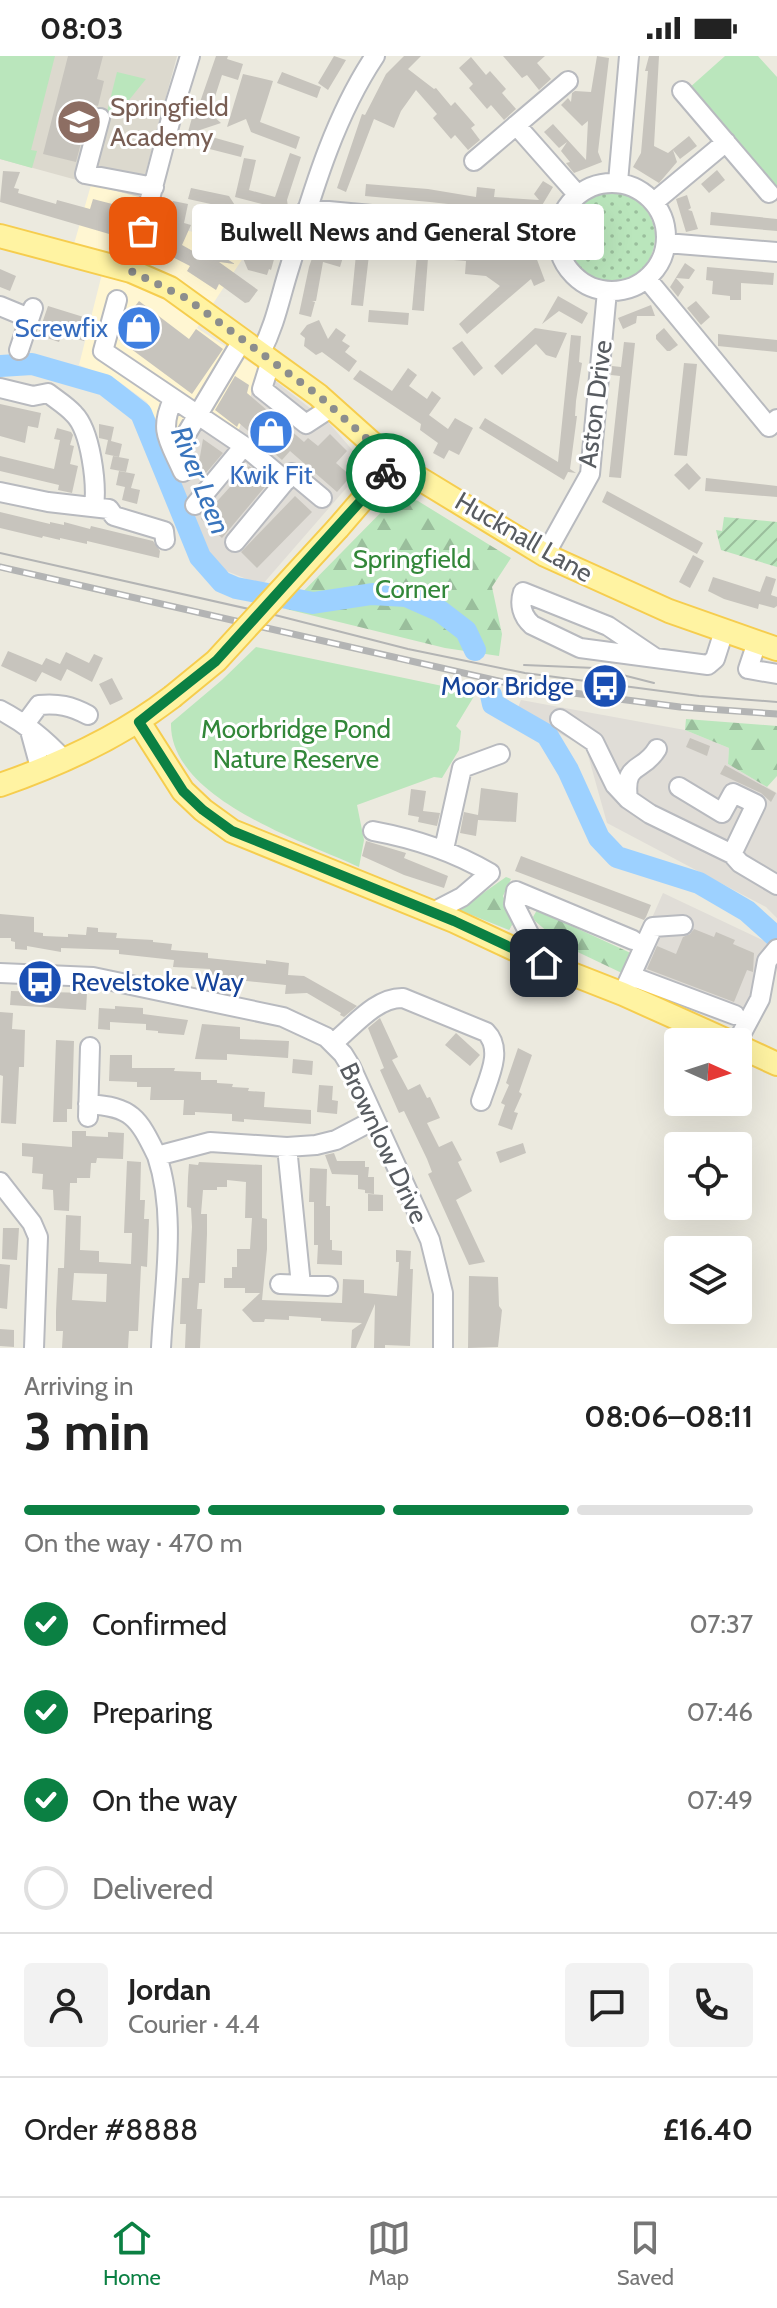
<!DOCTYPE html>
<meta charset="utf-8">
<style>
body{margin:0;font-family:Cabin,sans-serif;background:#f2f2f2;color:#222;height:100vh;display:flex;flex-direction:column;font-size:30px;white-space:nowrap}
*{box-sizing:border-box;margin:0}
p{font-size:26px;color:#767676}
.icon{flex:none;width:44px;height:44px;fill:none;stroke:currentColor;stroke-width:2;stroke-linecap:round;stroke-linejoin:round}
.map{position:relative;height:1292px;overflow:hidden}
.drawer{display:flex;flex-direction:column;background:#fff;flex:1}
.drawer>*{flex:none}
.needle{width:52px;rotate:93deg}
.tools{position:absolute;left:664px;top:972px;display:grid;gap:16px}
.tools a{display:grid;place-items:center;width:88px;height:88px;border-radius:8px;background:#fff;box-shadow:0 8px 32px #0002;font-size:40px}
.pin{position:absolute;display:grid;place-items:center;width:68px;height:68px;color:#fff;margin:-34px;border-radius:16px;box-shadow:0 4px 12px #0006}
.courier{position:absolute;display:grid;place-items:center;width:80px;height:80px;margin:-40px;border:6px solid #0b8043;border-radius:50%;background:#fff;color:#222;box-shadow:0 2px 10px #0007}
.bubble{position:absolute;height:56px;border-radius:8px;background:#fff;box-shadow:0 8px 32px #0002;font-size:26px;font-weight:700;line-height:56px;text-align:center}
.summary em{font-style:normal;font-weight:700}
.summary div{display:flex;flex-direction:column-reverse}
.summary{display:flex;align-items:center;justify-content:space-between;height:136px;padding:0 24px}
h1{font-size:52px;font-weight:700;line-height:60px}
.bar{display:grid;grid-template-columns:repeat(4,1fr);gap:12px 8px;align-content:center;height:96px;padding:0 24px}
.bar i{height:10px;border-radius:6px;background:#e0e0e0}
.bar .active{background:#0b8043}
.bar p{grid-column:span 4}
.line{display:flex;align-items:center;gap:20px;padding:0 24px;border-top:2px solid #e0e0e0}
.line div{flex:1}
.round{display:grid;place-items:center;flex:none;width:84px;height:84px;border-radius:8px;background:#f2f2f2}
ol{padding:0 24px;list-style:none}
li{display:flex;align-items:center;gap:24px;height:88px}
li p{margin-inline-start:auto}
li .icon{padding:8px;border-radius:50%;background:#0b8043;color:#fff;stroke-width:4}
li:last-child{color:#767676}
li i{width:44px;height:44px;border:4px solid #e0e0e0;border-radius:50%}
.status{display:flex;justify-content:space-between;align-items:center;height:56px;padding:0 40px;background:#fff;direction:ltr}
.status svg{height:22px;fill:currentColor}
.dock{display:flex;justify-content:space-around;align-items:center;height:112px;border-top:2px solid #e0e0e0;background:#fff;font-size:22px;color:#767676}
.dock a{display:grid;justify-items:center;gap:4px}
.dock .active{color:#0b8043}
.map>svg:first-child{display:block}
.commercial{fill:#fff6d2}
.industrial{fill:#e0ddd7}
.education{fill:#dcd9ce}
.grass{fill:url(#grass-dots)}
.forest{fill:url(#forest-firs)}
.park{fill:#bae6bc}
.garden{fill:url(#garden-furrows)}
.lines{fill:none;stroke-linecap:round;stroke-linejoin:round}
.river{stroke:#9dd1ff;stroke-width:22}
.building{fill:#c7c4bd;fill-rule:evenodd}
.minor-casing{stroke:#b8babf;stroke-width:22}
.major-casing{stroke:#f6cd4e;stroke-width:26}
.minor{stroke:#fff;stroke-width:18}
.major{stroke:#fff3a2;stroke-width:22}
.tram{stroke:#b3b4b4;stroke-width:2}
.rail-casing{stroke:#b3b4b4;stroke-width:7}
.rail{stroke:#fff;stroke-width:4;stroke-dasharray:12;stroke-linecap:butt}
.major-bridge-casing{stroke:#f6cd4e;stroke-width:26;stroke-linecap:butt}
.major-bridge{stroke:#fff3a2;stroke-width:22}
.done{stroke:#8c8e8d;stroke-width:8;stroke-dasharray:0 14.4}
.route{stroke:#0b8043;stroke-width:10}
.labels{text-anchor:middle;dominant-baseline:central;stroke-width:6;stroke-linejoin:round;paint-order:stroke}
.education-label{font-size:26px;fill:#785e54;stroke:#fff;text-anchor:start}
.shop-label{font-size:26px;fill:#366cbe;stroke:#fff;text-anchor:end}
.street-label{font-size:26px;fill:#585c61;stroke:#fff}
.park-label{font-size:26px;fill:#328739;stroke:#fff}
.transit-label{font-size:26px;fill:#164399;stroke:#fff;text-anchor:end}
.water-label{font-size:28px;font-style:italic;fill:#3a75bd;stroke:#fff}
</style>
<div class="status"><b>08:03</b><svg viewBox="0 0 49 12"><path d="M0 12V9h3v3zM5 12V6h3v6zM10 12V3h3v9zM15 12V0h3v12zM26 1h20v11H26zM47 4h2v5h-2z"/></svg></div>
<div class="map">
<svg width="777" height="1292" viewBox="0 0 777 1292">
<defs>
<pattern id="grass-dots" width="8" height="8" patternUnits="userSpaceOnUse" patternTransform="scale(2)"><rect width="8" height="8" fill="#bae6bc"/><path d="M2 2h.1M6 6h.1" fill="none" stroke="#9abe9c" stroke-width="1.8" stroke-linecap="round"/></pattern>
<pattern id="forest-firs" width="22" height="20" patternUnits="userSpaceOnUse" patternTransform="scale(2)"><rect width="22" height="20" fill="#bae6bc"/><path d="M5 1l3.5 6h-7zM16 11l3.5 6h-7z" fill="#9abe9c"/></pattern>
<pattern id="garden-furrows" width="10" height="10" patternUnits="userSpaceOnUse" patternTransform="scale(2)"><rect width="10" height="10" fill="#bae6bc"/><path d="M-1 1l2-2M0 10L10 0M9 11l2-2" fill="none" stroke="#9abe9c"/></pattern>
</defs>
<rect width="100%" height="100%" fill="#eceadf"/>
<path class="commercial" d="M91,129l48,12 -7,22 104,22 7,17 -46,70 63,41 -23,67 -47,11 -35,-26 -8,-19 -29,-21 -39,-16 28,-111 -33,-10z"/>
<path class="industrial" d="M260,313l69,54 32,37 1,10 -100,115 -43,-17 -11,-14 -53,-133 35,25 19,-28 28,17z
M521,644l164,30 44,18 -1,16 49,29v125l-11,-11 -159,-84 -21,-75 -69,-38z
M663,837l108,51 -33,83 -113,-48z"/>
<path class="education" d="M0,0h177l-38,141 -139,-38z"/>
<path class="grass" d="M565 181a45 45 0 1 1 90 0a45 45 0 1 1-90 0Z"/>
<path class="forest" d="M399,438l19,7 93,57 -19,29 10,47 -3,22 -54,-8 -159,-39z
M686,663l91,7v50l-10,11 -39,-23 1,-16 -44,-18z
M506,821l5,2 -8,17 11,25 -5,9 -50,-20z
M537,854l98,45 -9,20 -63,-30 -28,-24 -2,-4z"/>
<path class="park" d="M0,0h55l-24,94 6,1 -5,17 -32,-9z
M725,0h33l19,21v113l-89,-101z
M117,16l29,7 -29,36 -10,-3z
M256,591l220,46 -20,33 5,5 -2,19 -17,28 -8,-1 -77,28 7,35 -5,27c-57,-26 -190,-69 -188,-144l51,-43z"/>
<path class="garden" d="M724,461l53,5v45l-56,-17 -5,-20 6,1z"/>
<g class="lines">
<path class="river" d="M0,310l32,-2 73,21 36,28 59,144 22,25 14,6 77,15 59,-9 34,2 34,15 26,20 9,19
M491,639l2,9 54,31 21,35 31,68 18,19 82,26 48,28 30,27"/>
</g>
<path class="building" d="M68,0h35l-6,23 7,2 -6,25 -7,-2 -15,58 -33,-8z
M216,0h12l-1,3 16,5 -5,16 -16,-5 -11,34v5l10,9 -27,9 50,14 -3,11 -51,-13 -7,-8 5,-4 7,-25 4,-2z
M334,0l12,4 -18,30 -10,-7z
M404,0h17l-13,13 26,20 2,-1 15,18 4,-4 20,23 -4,3 9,12 -12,10 -13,-15 -4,4 -18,-21 4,-4 -21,-24 -15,21 -7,17 -20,-9 -28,73 -9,-4 25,-74 3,1 21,-41z
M503,0h42l-8,7 14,16 -12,11 -12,-15 -5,3z
M597,0l12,2 -11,94 4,10 -28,11 -8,-10 4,-1 -9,-11 6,-9 -8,6 -15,-16 9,-8 33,36 2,-39 -6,5 -21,-21 7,-7 3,4 1,-9 3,-2 16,1z
M649,0h10l-5,90 14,7 21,-17 8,10 -17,13 -7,-9 4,12 -18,21 -26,-16 8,-14 7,-82h-3z
M471,1l15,18 4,-4 16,18 -4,4 14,16 -12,11 -13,-15 -4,4 -18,-21 4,-4 -14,-16z
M282,16l39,15 -4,11 -40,-15z
M243,18l30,7 -13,41 40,15 -4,12 -45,-17 -5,-13 -19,8z
M290,97l11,4 -14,43 1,7 -3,12 -6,3 -9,28 4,1 -1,4 2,1 -4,14 -2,-1 -2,6 -19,-5 -9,-21 18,-8 -5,-2 3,-11 8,3 6,-21 -8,-2 1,-4 -27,-7 9,-39 12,2 -7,30 26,7z
M717,114l8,10 -16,13 -8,-9z
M3,115l17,1 -6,16 5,1 -1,4 38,11 1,-4 33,9 3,-10 23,6 2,-6 10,2 -5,17 9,3 -4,13 -10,-4 -2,6 -116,-34z
M543,125l10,6 -18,30 -8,-5 -70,-4v-3l-27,-3 -65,-6 1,-12 62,5 48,8 1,-10 18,2 -1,8 45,3 -5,-6z
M191,132l38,8 9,14 -50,-11z
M687,139l4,13 -3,2 4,1 6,18 -12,3 -10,-33z
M173,145l15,3 -4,19 7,2 -9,20 25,14 5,-9 23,14 -16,-2 39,28 -9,12 -4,1 -26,-19 -3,6 -29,-19 3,-5 -35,-18z
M711,156l66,7v12l-67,-6z
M322,173l12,4 -5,17 15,4 -4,13 -17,-5 -7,39h-4l3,1 -4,15 -12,-3 10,-47z
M358,178l13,4 -8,68 -12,-1z
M421,184l15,1 3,6 80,7 14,-5 12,32 -11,5 -3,-7 -64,55 -8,-10 41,-38 -14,-10 -21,-2 1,-13 -38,-3 -4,53 -12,-1 6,-67z
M685,207l10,7 -6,9 -13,-1 8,9 -6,10 -8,-10z
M707,211l67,6 -1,12 -32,-2v17h-11v-4l-18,-2 1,-13 -7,-1z
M0,213l16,7 -6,15 -10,-4z
M558,240l30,17 -6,11 -23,-13 -17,13z
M139,245l50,38 7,-10 27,20 -31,45 -73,-54 4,-18z
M696,245l14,16 -9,8 -14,-17z
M651,249l4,11h-18l-1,7 -13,6 -5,-11z
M48,250l42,13 -6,22 -22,-6 -3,7 -21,-7z
M369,254l40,3 -1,12 -40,-3z
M319,264l9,19 8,-11 10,7 -4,6 8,5 -5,6 12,9 -8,11 -27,-20 -6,3 -12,-9 1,-8 -5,-4 7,-9z
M535,272l32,5 -11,25 -10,-3 -10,-11 -34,31 -8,-9z
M664,272l14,17 -8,6h-3l-11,-12v-4z
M718,278l59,6v12l-59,-6z
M571,279l10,1 -2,26 3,1 -6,38 -1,15h2l-7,53 6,4 -8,-1 -4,8 -85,-52 6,-10 73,44z
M462,285l21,27 -9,8 -22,-28z
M624,286l11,1 -14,135 -12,-1 11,-101 -9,-1 1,-9 9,1z
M684,307l13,1 -10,92 -13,-1z
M408,312l9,7 -8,11 18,13 5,-8 9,7 -12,17 19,14 7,-11 18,10 -14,27 -10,-5 -5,9 -11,-6 5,-10 -18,-13 1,-6 -68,-45 7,-9 32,21z
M235,320l14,9 -2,8 57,49 4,-4 10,8 12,-12 17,17 -11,12 15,13 -14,16 -47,-41 -8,9 -43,-37 -2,4 -22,-17z
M0,348l41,9 -3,15 -10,-2 -3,17 -25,-7z
M99,368l15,3 -3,14 11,3 -3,13 -14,-3 3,-14 -9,-2z
M57,372l14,4 2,3 -3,10 4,1 -4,18 8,2 -6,27 -14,-3 1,-5 -59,-14v-15l54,13 6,-29 -6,-1z
M203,383l20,14 -17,20 -8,-5z
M113,400l16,3 -3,13 -16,-3z
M687,407l14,15 -12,12 -15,-15z
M249,410l20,16 -47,56 -21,-19z
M119,415l16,3 -4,14 9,2 -3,14 -15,-4 3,-13 -9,-2z
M706,422l71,8v11l-72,-6z
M607,435l96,52 -6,11 -95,-52z
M295,440l17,16 -55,56 -16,-16z
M0,456l50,12v-2l14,3v-3l26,7 1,-3 62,15 7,10 -1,7 -72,-17v3l-27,-6v2l-17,-4 -1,2 -42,-10z
M693,499l11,6 -14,27 -11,-6z
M766,520l10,3 -5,16 6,2v9l-3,2 -15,-4 -1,5 -34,-10 -16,-8 5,-14 47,15z
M8,595l34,14 4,-7 14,6 6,-12 23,11 5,-9 9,4 -11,24 -25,-13 -6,12 -19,-9 -6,10 -35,-16z
M112,622l11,21 -13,6 -11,-21z
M690,682l20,8 -3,10 -21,-9z
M725,709l51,28 -5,9 -10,-9 -41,-19z
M481,732l37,5 -2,29 -38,-2 -2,16 -16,-3 4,-21 14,3z
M411,733l15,2 -3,20 17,2 -3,13 -19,-4 1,-5 -11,-2z
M366,785l40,12 -2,5 44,18 -4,12 -40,-13 -42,-19z
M521,800l130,49 -5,12 -2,3 -129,-49z
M0,858l34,3v15l9,1v3l25,1v-3l18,1 1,-8 11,1v4l19,1 -1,5 37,2v2l19,2 -1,6 37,3v5l58,6v-4l23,3 -1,12 16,1 53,30 -13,11 -4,-2 1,-2 -34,-20 -22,1 1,-9 -58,-6v-3l-18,-1v-6l-37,-2 1,-7 -55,-6v-4l-58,-2v4l-34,-6v4l-12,-1v-7l-4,-1v-3h-11z
M694,873l20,8 2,-5 19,8 -2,4 21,9 -1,19 -6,-2 -13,32 -87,-33 10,-23 19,8 7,-17 7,-3z
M11,935l76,2 -1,17 -76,-5z
M115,950l28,2v6l45,6 -4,15 -26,-2v-2l-12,-1v-6l-20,-1 -16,-1v8l-12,-1 1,-21 16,1z
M0,956l13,1 -1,16 13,1 -1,37h-5l-3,57 -15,-1 2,-47 -3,-1z
M380,962l18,39 -6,3 16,30 12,-6 7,14 3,-1 10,21 -13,5 12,24 13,-6 10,19 -4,2 14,29 -16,9 29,62 -16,3 -41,-91 4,-2 -5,-13 -23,-48 -5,2 -19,-43 4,-2 -16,-40z
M202,968l38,3v12l49,2 -1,17 -61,-4v6l-32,-1z
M456,977l24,22 -10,11 -25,-21z
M56,984l18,1 -2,68h-5v13h-14z
M518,992l14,7 -13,37 3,2 -8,18 4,1 -6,17 -14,-5 7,-20 -4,-2 8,-18 -3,-2z
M110,999h22v13h43l-1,3 27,1v8h16v3l16,1 -1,3 17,1 -1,3 17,1 -1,15 47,3v14l-67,-5v3l-12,-1v-7l-37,-2v3h-12l1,-15h-34l1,-13h-14v-5l-28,-1z
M293,1003l20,2 -1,14 -20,-2z
M319,1029l14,1 -1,14 6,1 -1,13 -20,-2z
M72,1075h14v5l22,1v-5l16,1 -1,26 -26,-1 -1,5h-5l-1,15h-13v5h-7l-1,28 -15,-1 -1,-20 -11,-1 1,-15 -11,-1 1,-16 -11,-1v-13l50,4z
M523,1087l3,10 -26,10 -4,-11z
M334,1097l3,8h28v6h4l-1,10h6v17l-9,-1v-3l-7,-1v-14l-26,-1 -7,-19z
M127,1105l14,1 -1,38h5l-1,19h5l-2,48 -6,-1 -3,65h-9l-1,17h-66l1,-17h-7v-19l2,-44h6l2,-53 15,1 -1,34 19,1v11l32,2 1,-31h-8zM74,1217l33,1 -1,28 -34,-2z
M199,1106l63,3v53l5,1v30l-5,51 80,3 1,-24 21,1v13l33,3 2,-34h-3v-12l15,1 -1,18h3l-3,77 -25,-1v3h-11l1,-44 -19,44h-5l1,-18 10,-7 -41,-2v-3l-32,-2v4l-24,-1 -1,3h-11l-11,-12 18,-17h-15v-5h-21v-10h8v-11h5v-18h13l2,-31h-7l1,-36 -19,-2v7h-10v3h-14l-2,24h6v20l-2,49h-6l-2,26h5l-2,39h-15l1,-24h-6l2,-46h7l3,-51 -1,-19 -4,-1 1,-30 1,-13 9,1z
M310,1112l17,1 -1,37h4v34h2v10l10,1v14l-25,-1 1,-19h-4v-43h-5z
M368,1138l15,1v16h-15z
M3,1172h16l-2,32 -15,-1z
M0,1208l10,1 -3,44 -7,-1z
M469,1220l29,1 1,29 3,4 -4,37 -30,1z
M0,1273l14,1v17l-14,-1z"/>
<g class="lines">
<g class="minor-casing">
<path id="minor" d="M682,35l87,102
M100,62l-15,56 69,13
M516,69l61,69
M474,105l94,-80
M618,126l11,-126
M558 181a54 54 0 1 1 108 0a54 54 0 1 1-108 0Z
M654,146l72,-60
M307,153l250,23
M666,187l111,9
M131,215l42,-160 17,-55
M647,223l122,148 8,-8
M117,244l-14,51 141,95 42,35
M0,250l29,12
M19,294l14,-42
M261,296c15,-29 19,-55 29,-86 22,-72 43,-147 85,-210
M271,304l-9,29 44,35 26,-17
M0,332l33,8 15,-3c9,7 19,13 26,21 17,17 23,70 20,93
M173,344c-15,31 -3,42 10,72
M184,382l59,-99
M0,436l48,10 61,7 5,7 50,15 1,9
M195,449l49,-59
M235,486l57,-69 30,25
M545,499l45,-81 17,-183
M757,586l-9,27 29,5
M654,601l-46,-31 -85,-34c-4,12 -1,24 9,33l48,23 128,17 7,-6 9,-28
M0,654c25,13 45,29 64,50
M560,663l34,23 21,43 13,14
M25,668l14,-19c19,-2 32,1 49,10
M29,671l12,44
M657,693c-14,24 -34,12 -29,50l22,15 82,40
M679,731l43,26 11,-20 23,11 -24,50 8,9 37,22
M373,775c43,8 80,20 117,42l-28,24 -29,15
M444,793l18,-81 38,-14
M544,907l-30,-59 2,-13 117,49
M0,917l93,4 190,40 43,20 17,17 8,13 79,173 13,53v55
M631,920l104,39
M627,928l26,-57 30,-2
M737,986l23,-43 7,-38 10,-12
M333,987c20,-16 43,-46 70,-45l83,34c18,18 2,47 -5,69
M88,1048c44,3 50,13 69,52
M88,1061l2,-70
M287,1091l14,138
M0,1126l32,41 6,14 -4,111
M280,1228l48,2
M161,1292c3,-63 16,-132 -4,-192l53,-14 77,5 29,-2 20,-5 38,-20"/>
</g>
<g class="major-casing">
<path id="major" d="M0,180l131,35 39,17 148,107 76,68 151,92 124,56 108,38
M338,472l56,-65
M139,666l44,69 20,19 29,21 222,90 90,42 79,31 107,48
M0,729c61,-21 120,-48 172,-88
M738,990l39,18"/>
</g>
<use href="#minor" class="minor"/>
<use href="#major" class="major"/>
<path class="tram" d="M0,497l271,61 137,35 117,24 174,23 78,6
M524,609l71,3 59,15"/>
<g class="rail-casing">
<path id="rail" d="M0,511l520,119 160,21 97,7"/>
</g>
<use href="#rail" class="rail"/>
<g class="major-bridge-casing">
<path id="major-bridge" d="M172,641l44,-36 122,-133"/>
</g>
<use href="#major-bridge" class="major-bridge"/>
</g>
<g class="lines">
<path class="done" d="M143,175l-12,40 55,27 132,97 76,68 -8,10"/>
<path class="route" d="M386,417l-170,188 -77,61 44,69 20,19 29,21 222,90 90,42"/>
</g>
<defs>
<g id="school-disc" transform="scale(2.3)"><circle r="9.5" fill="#8d6e63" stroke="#fff"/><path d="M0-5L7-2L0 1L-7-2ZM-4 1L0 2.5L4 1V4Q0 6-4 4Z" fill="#fff"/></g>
<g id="shop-disc" transform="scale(2.3)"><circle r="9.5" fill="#3f7fe0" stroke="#fff"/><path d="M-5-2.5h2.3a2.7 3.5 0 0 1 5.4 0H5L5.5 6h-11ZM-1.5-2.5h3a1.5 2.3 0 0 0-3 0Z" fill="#fff"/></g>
<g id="bus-disc" transform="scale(2.3)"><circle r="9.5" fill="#1a4fb4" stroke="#fff"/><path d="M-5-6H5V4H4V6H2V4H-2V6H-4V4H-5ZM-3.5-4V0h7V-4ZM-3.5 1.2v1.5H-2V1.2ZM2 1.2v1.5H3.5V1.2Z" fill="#fff"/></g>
</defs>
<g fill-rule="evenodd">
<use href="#school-disc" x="79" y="66"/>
<use href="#shop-disc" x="139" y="272"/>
<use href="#shop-disc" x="271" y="376"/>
<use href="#bus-disc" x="605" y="630"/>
<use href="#bus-disc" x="40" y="926"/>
</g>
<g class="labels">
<g class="education-label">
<text x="110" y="51">Springfield<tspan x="110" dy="30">Academy</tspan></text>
</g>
<g class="shop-label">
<text x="108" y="272">Screwfix</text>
<text x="271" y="419" text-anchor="middle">Kwik Fit</text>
</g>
<g class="street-label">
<text transform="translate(595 348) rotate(-83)">Aston Drive</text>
<text transform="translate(524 481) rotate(30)">Hucknall Lane</text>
<text transform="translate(384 1087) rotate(65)">Brownlow Drive</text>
</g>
<g class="park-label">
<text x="412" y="503">Springfield<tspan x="412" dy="30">Corner</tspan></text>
<text x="296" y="673">Moorbridge Pond<tspan x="296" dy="30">Nature Reserve</tspan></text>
</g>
<g class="transit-label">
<text x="574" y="630">Moor Bridge</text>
<text x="71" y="926" text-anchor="start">Revelstoke Way</text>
</g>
<g class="water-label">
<text transform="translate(201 424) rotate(68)">River Leen</text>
</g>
</g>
</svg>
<div class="tools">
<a><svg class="needle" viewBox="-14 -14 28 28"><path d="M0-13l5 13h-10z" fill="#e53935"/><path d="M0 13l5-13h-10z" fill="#767676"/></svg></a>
<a><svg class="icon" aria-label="locate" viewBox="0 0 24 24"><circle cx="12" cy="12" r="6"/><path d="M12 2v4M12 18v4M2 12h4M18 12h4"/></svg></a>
<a><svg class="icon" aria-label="layers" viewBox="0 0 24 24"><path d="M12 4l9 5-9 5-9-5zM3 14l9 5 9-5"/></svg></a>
</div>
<div class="pin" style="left:143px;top:175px;background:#ea580c"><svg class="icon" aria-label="bag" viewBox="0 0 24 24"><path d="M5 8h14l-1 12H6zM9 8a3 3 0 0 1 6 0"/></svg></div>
<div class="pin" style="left:544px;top:907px;background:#1f2937"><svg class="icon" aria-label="home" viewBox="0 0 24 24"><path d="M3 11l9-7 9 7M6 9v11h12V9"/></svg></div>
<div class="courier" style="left:386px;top:417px"><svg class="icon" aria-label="bike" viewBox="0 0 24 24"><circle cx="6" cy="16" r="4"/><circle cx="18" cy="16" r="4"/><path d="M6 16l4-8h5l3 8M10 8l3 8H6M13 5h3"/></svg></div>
<div class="bubble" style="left:192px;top:148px;width:412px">Bulwell News and General Store</div>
</div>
<section class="drawer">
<div class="summary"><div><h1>3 min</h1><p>Arriving in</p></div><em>08:06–08:11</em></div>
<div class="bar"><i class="active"></i><i class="active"></i><i class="active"></i><i></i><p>On the way · 470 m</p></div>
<ol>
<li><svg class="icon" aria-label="check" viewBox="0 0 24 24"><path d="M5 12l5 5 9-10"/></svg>Confirmed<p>07:37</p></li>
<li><svg class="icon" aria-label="check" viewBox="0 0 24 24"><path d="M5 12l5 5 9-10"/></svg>Preparing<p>07:46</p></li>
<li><svg class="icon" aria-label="check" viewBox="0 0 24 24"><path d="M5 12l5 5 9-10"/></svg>On the way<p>07:49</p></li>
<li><i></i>Delivered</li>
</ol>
<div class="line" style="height:144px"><a class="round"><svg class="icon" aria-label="person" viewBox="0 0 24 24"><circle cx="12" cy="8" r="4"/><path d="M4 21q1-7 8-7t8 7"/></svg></a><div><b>Jordan</b><p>Courier · 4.4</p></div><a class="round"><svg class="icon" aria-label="chat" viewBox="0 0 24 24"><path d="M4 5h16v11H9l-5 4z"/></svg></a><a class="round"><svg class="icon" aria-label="phone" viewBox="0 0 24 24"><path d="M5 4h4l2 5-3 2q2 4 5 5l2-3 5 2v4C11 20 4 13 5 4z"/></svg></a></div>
<div class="line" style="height:104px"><div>Order #8888</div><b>£16.40</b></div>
</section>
<nav class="dock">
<a class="active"><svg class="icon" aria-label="home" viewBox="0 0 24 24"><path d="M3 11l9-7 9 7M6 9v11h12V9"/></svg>Home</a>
<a><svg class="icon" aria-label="map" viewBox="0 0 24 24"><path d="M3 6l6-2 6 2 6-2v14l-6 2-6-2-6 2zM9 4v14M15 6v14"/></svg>Map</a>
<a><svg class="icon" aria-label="saved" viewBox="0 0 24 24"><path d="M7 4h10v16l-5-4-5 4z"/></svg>Saved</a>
</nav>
